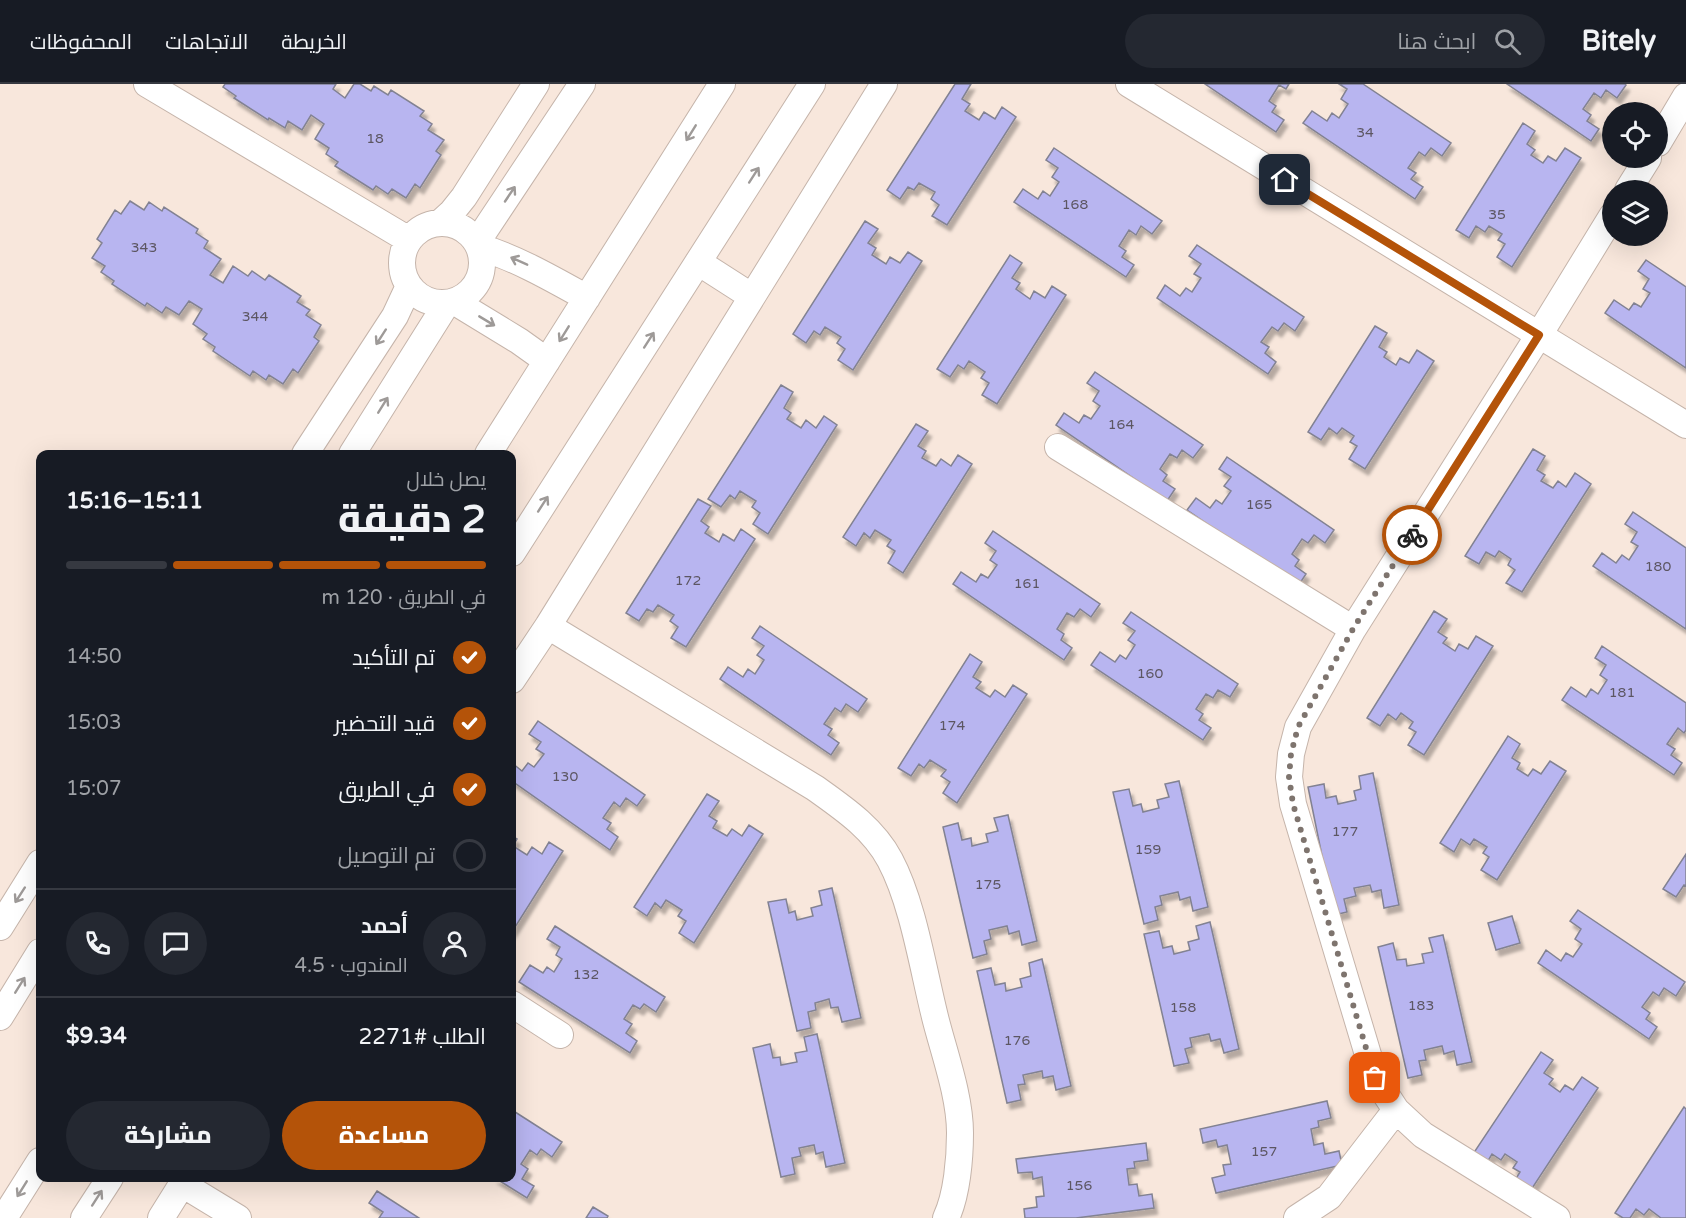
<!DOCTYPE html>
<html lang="ar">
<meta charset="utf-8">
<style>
body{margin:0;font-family:"Varela Round",Cairo,sans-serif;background:#242831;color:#f1f3f6;direction:rtl;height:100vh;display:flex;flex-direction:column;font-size:22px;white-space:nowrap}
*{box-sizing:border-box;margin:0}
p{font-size:20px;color:#9ea1a6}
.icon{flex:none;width:33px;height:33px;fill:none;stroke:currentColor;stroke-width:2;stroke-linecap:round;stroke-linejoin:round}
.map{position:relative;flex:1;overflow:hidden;direction:ltr}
.details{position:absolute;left:36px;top:366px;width:480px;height:732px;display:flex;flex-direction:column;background:#171b24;border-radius:12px;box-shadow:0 6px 24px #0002;direction:rtl}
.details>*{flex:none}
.fabs{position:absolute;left:1602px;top:18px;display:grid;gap:12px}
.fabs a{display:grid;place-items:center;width:66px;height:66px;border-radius:50%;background:#171b24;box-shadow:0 6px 24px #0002;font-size:30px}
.pin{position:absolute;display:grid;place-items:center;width:51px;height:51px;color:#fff;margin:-26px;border-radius:12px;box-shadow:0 3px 9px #0006}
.courier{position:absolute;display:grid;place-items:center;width:60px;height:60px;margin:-30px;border:4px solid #b45309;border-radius:50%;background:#fff;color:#222;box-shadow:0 2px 8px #0007}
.overview em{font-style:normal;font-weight:800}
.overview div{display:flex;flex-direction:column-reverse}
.overview{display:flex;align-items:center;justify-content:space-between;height:102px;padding:0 30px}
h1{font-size:39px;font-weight:800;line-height:45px}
.bar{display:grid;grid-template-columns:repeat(4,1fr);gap:9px 6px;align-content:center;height:72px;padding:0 30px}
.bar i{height:8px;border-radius:4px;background:#363941}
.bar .current{background:#b45309}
.bar p{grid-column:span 4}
.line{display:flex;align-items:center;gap:15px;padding:0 30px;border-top:2px solid #363941}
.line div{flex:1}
.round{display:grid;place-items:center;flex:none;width:63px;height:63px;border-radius:32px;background:#242831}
ol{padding:0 30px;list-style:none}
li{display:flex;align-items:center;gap:18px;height:66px}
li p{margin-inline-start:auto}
li .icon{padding:6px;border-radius:50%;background:#b45309;color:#fff;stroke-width:4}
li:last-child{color:#9ea1a6}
li i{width:33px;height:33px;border:3px solid #363941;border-radius:50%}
.primary-button{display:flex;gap:12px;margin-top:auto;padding:12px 30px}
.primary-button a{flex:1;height:69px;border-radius:36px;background:#b45309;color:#fff;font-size:24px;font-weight:800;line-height:69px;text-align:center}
.primary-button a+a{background:#242831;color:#f1f3f6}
header{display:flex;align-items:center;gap:36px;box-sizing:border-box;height:84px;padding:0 30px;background:#171b24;border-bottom:2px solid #363941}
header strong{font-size:28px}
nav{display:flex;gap:33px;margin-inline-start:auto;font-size:21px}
.search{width:420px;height:54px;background:#242831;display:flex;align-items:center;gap:15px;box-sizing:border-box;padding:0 21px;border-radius:33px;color:#9ea1a6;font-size:22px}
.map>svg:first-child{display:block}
.building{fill:#b8b5f0;stroke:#828292;stroke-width:1.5;filter:url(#shadow)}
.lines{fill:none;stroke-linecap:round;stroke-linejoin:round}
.minor-casing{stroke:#c5b4aa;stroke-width:28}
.minor{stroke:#fff;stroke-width:26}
.oneway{stroke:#9e9a98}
.done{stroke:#7e746e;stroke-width:6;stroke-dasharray:0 10.8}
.route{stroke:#b45309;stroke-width:8}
.labels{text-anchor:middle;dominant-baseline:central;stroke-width:6;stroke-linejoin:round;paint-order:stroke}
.number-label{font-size:14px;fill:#5c5662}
</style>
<header>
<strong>Bitely</strong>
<div class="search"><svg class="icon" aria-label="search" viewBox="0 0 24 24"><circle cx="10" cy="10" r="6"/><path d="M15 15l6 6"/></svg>ابحث هنا</div>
<nav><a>الخريطة</a><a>الاتجاهات</a><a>المحفوظات</a></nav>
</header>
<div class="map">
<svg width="1686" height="1134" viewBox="0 0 1686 1134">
<defs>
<filter id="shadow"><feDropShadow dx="3.5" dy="6" stdDeviation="1.5" flood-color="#0004"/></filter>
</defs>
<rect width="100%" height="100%" fill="#f8e7dc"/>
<path class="building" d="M225,0h111l-3,5 12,9 9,-14h6l11,7 3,-5 14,9 3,-5 33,21 -4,5 12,8 -4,6 16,10 -8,11 5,4 -21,33 -5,-4 -9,14 -14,-9 -4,5 -12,-8 -3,4 -38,-24 3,-4 -12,-8 3,-6 -14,-9 9,-15 -13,-9 -9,15 -14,-9 -3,7 -16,-10 -1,2 -34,-22 2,-2 -13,-9z
M955,0h16l-9,15 8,5 -5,7 14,9 5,-8 11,7 7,-12 14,10 -69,108 -15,-9 7,-11 -8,-6 4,-7 -16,-9 -5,7 -6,-3 -8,12 -13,-9z
M1205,0h84l-3,5 -7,-4 -10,16 7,5 -4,6 12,8 -8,12z
M1339,0h24l88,59 -9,13 -11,-8 -6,8 -6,-4 -11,16 8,5 -5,6 12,8 -8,12 -112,-76 9,-12 15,10 5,-8 7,5 9,-14 -7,-5 6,-10z
M1507,0h118l1,1 -9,13 -11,-8 -5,8 -7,-5 -11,16 8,6 -4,6 12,8 -8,12z
M1523,39l12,8 -8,13 8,6 -4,5 12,8 5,-7 8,5 9,-13 16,10 -69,109 -15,-10 8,-13 -7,-4 4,-6 -13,-8 -4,6 -9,-6 -7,12 -13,-8z
M1054,64l108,73 -10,13 -11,-8 -5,9 -7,-5 -10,16 7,5 -4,6 12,8 -8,12 -112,-75 9,-13 15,10 5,-8 7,5 9,-14 -7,-5 6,-9 -12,-8z
M130,117l14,9 5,-8 13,9 2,-4 34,22 -2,4 12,8 -4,7 17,11 -11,16 13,8 10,-17 15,10 4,-5 13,9 4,-5 32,21 -4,6 13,8 -4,5 15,10 -7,12 5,4 -21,32 -5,-4 -10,15 -14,-9 -3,5 -13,-9 -3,5 -37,-25 2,-4 -12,-8 4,-5 -14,-10 9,-15 -13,-8 -10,14 -13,-8 -4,6 -15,-10 -2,3 -33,-22 2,-3 -13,-9 4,-6 -13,-8 10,-15 -5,-4 18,-29 6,4z
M865,137l13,8 -10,14 8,5 -4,7 14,9 4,-7 10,6 8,-11 14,9 -69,109 -15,-10 7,-11 -8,-6 4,-6 -16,-10 -5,8 -6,-4 -8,12 -13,-9z
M1197,161l107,72 -9,14 -11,-8 -6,8 -6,-4 -11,15 8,5 -4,6 11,9 -8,12 -111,-76 8,-13 15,11 6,-8 6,4 9,-14 -7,-4 7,-10 -12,-8z
M1010,171l12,8 -10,15 8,5 -4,6 14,10 4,-8 11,7 7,-12 14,9 -69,109 -15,-9 7,-12 -8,-5 4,-6 -16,-11 -5,8 -6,-4 -8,12 -13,-8z
M1646,176l40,27v81l-81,-55 9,-13 15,10 5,-7 7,4 9,-14 -7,-4 6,-10 -11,-8z
M1375,242l12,7 -8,14 8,5 -3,5 12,8 4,-7 9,5 8,-13 17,11 -69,108 -16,-10 8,-13 -7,-4 4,-6 -12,-8 -5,6 -8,-6 -8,12 -13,-8z
M1095,288l108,73 -10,13 -11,-8 -5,8 -7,-4 -10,15 7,6 -4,6 12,8 -8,12 -111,-76 8,-12 15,10 5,-8 7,4 9,-13 -7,-5 6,-10 -12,-8z
M781,301l12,7 -9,16 7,5 -4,6 14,9 5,-8 10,8 8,-12 13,9 -69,109 -15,-10 7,-11 -8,-6 4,-6 -16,-10 -5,8 -5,-4 -9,12 -13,-8z
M916,340l12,7 -10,15 8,5 -4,7 14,8 5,-7 10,7 7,-11 14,9 -69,109 -15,-10 7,-12 -8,-5 4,-6 -16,-10 -5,8 -6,-5 -8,13 -13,-9z
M1533,365l12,7 -8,14 8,5 -4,6 12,7 5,-7 8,6 9,-14 16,11 -69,108 -16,-9 9,-13 -7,-5 3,-6 -12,-8 -4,6 -9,-5 -7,12 -14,-8z
M1227,373l107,73 -9,13 -11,-8 -6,8 -6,-4 -10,15 7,6 -4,6 11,8 -8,12 -111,-76 9,-12 14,10 6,-8 6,4 9,-13 -7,-5 7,-9 -12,-8z
M698,415l13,7 -10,15 8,6 -4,6 14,9 4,-8 11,7 7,-12 14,10 -69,108 -15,-9 7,-11 -8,-6 4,-6 -16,-10 -5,7 -6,-3 -8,12 -13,-8z
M1633,428l53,36v81l-93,-63 9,-13 14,10 6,-8 7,5 9,-14 -7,-4 6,-10 -12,-8z
M993,447l107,73 -9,13 -11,-8 -6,8 -7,-4 -10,16 7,5 -3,6 11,8 -8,12 -111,-76 8,-12 15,10 5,-8 7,4 9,-13 -7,-5 6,-9 -11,-8z
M1434,527l13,8 -9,13 9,6 -4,5 12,8 4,-7 9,5 8,-13 17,10 -69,109 -16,-10 8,-13 -7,-4 4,-6 -12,-9 -5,7 -8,-6 -8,12 -13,-8z
M1131,528l107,72 -8,13 -12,-7 -5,8 -7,-4 -10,15 7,5 -4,6 12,8 -8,12 -112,-75 9,-13 15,10 5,-7 6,4 9,-14 -7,-5 7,-9 -12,-8z
M760,542l107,73 -9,13 -12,-8 -5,8 -6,-4 -11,16 8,5 -4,6 11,8 -8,12 -111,-76 8,-12 15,10 5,-8 7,5 9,-14 -7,-5 7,-9 -12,-8z
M1602,562l84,57v27l-2,3 -6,-5 -11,16 8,5 -4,6 11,8 -8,12 -112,-75 9,-13 15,10 5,-8 7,5 9,-14 -7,-5 6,-10 -11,-7z
M970,570l12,8 -9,15 8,5 -5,6 14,9 5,-7 10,7 8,-12 14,9 -70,109 -14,-10 7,-11 -9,-6 5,-6 -16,-10 -6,8 -5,-4 -8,12 -13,-8z
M538,637l107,74 -8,11 -11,-8 -6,9 -6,-5 -11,16 8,5 -4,6 11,8 -8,13 -98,-69v-18l10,8 6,-8 6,4 10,-13 -8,-5 5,-7 -12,-8z
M1508,652l12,8 -8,14 8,5 -3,6 11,7 5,-7 8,5 9,-13 16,10 -69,109 -16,-10 8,-13 -6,-4 4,-6 -13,-8 -4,6 -9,-6 -7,13 -14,-9z
M1373,689l26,132 -15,3 -3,-18 -9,2 -2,-7 -16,3 2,8 -12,3 3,13 -13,3 -26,-128 16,-3 2,14 10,-2 2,8 18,-4 -2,-9 7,-2 -2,-13z
M1179,697l29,126 -15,4 -3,-14 -10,3 -2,-8 -18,4 2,9 -7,2 3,13 -14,4 -31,-132 16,-3 4,17 8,-2 2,8 16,-4 -2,-8 12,-3 -4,-13z
M707,710l12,7 -10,15 8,5 -4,7 14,8 5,-7 10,7 7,-11 14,9 -69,109 -15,-10 7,-12 -8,-5 4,-6 -16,-10 -5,8 -6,-5 -8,13 -13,-9z
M1008,731l29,126 -15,4 -3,-14 -10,3 -2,-8 -18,4 2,9 -7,2 3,13 -14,4 -30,-131 15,-4 4,17 9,-2 1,8 16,-4 -2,-8 12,-3 -4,-13z
M512,752l5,3 -4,7 14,9 5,-8 10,7 7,-12 14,9 -51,81z
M1686,770v32l-2,-1 -8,12 -13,-8z
M832,804l29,130 -19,4 -4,-15 -7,1 -2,-9 -14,4 1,7 -8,2 3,16 -14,3 -29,-129 18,-3 3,14 6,-2 2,9 16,-4 -2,-8 11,-3 -3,-14z
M1578,826l107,72 -9,14 -12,-8 -5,8 -6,-4 -11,15 8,6 -4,6 11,8 -8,12 -111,-76 8,-13 15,11 5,-8 7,4 9,-13 -7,-5 6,-10 -11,-8z
M1512,832l8,27 -24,7 -8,-27z
M1210,838l29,127 -15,4 -4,-14 -9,2 -2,-7 -19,4 2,9 -7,2 4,14 -15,3 -30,-132 15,-3 4,17 9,-2 2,8 16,-4 -2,-8 11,-3 -3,-13z
M555,842l110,71 -9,15 -12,-8 -4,5 -7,-4 -9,14 8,5 -6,9 11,8 -7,12 -111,-71 11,-17 13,8 4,-6 7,5 8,-13 -6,-4 4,-8 -13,-8z
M1443,851l29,127 -15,3 -3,-14 -10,3 -2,-8 -18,4 2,10 -7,1 3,14 -14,3 -30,-131 15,-4 4,17 9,-1 1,7 17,-3 -2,-9 11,-2 -4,-14z
M1042,875l29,127 -15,4 -3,-14 -10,2 -1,-7 -19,4 2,9 -7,1 3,15 -14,3 -30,-132 14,-3 4,17 10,-2 1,8 16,-4 -2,-8 11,-3 -2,-13z
M817,950l28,129 -19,4 -3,-15 -7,2 -2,-9 -15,3 2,8 -9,2 3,16 -14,3 -28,-129 17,-4 3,14 7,-1 1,8 16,-3 -2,-9 12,-2 -3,-14z
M1541,968l12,8 -9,13 9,6 -4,5 11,8 5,-7 8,5 9,-13 16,11 -71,108 -15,-11 8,-13 -7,-4 4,-6 -12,-8 -4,6 -9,-6 -7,12 -14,-9z
M1327,1017l4,17 -13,3 1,6 -8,2 3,16 9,-2 2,11 14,-3 3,14 -126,28 -4,-15 13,-3 -2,-10 8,-1 -4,-19 -9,2 -2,-7 -13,3 -3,-14z
M1684,1023l2,2v109h-25l-12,-9 -5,6 -8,-6 -6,9h-7l-8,-5z
M512,1026l50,32 -10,15 -11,-8 -4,6 -7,-5 -9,14 7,5 -6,10 12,7 -7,12 -32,-20h17z
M1146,1059l2,17 -14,2 1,6 -8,1 2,16 8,-1 2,12 13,-2 2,14 -78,10h-51l-1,-9 13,-2 -1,-10 8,-1 -2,-19 -9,2 -1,-7 -14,1 -2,-14z
M377,1107l42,27h-40l4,-6 -14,-9z
M593,1123l15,9 -1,2h-21z"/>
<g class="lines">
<g class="minor-casing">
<path id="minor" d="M147,0l262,156
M1129,0l557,341
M1658,59l28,-47
M1628,106l20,-32
M441,138l11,-10 12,-15 72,-113
M402 179a40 40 0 1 1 80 0a40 40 0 1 1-80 0Z
M477,158l105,-158
M480,163c38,12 71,31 107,51
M698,178l53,34
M455,218l64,39 28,20
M1058,363l295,182
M305,370l90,-138 14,-30
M352,370l95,-151
M488,370l234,-370
M512,469l300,-469
M548,542l267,162c28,20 58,40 75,72 23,43 33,109 45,157 9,36 25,79 25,116 0,25 -3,62 -14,85
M512,596l36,-54 336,-542
M0,843l40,-64
M512,920l48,31
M0,933l40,-65
M182,1100l56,34
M4,1134l36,-57
M84,1134l26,-40
M161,1134l25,-40
M1297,1134l32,-21 67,-87
M1557,1134l-134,-83 -27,-25 -21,-32 -82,-274 -4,-27 2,-23 7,-27 55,-98 186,-294 73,-119"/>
</g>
<use href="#minor" class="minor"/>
</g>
<defs><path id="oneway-shaft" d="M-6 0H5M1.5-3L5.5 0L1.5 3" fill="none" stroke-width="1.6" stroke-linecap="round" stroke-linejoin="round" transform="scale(1.5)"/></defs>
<g class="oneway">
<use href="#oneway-shaft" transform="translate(691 49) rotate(122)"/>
<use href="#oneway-shaft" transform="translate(754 91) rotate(-57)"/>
<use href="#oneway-shaft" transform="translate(510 110) rotate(-56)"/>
<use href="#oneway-shaft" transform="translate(519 177) rotate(-156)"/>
<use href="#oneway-shaft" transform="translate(487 237) rotate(31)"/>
<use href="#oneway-shaft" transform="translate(564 250) rotate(122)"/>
<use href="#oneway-shaft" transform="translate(381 253) rotate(123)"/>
<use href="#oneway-shaft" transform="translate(649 256) rotate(-57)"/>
<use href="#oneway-shaft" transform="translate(383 321) rotate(-58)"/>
<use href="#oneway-shaft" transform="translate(543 420) rotate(-57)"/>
<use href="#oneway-shaft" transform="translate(20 811) rotate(123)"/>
<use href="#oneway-shaft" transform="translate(20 901) rotate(-58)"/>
<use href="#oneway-shaft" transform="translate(22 1105) rotate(122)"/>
<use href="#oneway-shaft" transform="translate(97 1114) rotate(-57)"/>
</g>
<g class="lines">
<path class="done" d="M1375,994l-82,-274 -4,-27 2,-23 7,-27 55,-98 59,-94"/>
<path class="route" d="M1285,96l254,155 -127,200"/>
</g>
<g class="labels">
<g class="number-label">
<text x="1365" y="48">34</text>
<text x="375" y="54">18</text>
<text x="1075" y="120">168</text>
<text x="1497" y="130">35</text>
<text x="144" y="163">343</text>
<text x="255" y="232">344</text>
<text x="1121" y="340">164</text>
<text x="1259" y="420">165</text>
<text x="1658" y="482">180</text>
<text x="688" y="496">172</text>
<text x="1027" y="499">161</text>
<text x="1150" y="589">160</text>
<text x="1622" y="608">181</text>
<text x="952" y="641">174</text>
<text x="565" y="692">130</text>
<text x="1345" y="747">177</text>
<text x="1148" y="765">159</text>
<text x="988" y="800">175</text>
<text x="586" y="890">132</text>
<text x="1421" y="921">183</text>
<text x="1183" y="923">158</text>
<text x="1017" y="956">176</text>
<text x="1264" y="1067">157</text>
<text x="1079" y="1101">156</text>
</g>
</g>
</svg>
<div class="fabs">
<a><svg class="icon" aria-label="locate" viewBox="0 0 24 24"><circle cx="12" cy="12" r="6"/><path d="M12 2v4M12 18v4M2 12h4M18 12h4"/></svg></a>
<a><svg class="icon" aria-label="layers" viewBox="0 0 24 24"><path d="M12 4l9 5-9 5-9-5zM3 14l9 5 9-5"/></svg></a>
</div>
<div class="pin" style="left:1375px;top:994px;background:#ea580c"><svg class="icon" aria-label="bag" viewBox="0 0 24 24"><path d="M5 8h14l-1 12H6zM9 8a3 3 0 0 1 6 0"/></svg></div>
<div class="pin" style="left:1285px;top:96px;background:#1f2937"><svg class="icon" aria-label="home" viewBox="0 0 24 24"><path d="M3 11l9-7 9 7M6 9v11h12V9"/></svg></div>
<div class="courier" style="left:1412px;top:451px"><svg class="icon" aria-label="bike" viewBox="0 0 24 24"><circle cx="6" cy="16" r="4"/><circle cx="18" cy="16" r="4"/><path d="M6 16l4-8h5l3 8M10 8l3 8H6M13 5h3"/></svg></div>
<section class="details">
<div class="overview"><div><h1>2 دقيقة</h1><p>يصل خلال</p></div><em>15:11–15:16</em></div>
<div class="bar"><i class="current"></i><i class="current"></i><i class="current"></i><i></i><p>في الطريق · 120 m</p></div>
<ol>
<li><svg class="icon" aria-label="check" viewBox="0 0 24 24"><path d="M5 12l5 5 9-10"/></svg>تم التأكيد<p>14:50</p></li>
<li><svg class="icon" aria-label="check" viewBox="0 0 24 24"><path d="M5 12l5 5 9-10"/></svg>قيد التحضير<p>15:03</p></li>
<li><svg class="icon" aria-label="check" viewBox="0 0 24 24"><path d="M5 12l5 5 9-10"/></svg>في الطريق<p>15:07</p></li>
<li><i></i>تم التوصيل</li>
</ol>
<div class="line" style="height:108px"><a class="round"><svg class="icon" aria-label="person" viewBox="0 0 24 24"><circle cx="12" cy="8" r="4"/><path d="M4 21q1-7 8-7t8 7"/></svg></a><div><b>أحمد</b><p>المندوب · 4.5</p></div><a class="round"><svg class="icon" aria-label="chat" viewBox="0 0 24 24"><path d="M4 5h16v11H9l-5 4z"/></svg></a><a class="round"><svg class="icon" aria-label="phone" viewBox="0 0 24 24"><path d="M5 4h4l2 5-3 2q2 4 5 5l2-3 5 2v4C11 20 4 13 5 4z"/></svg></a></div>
<div class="line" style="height:78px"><div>الطلب #2271</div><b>$9.34</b></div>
<div class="primary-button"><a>مساعدة</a><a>مشاركة</a></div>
</section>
</div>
